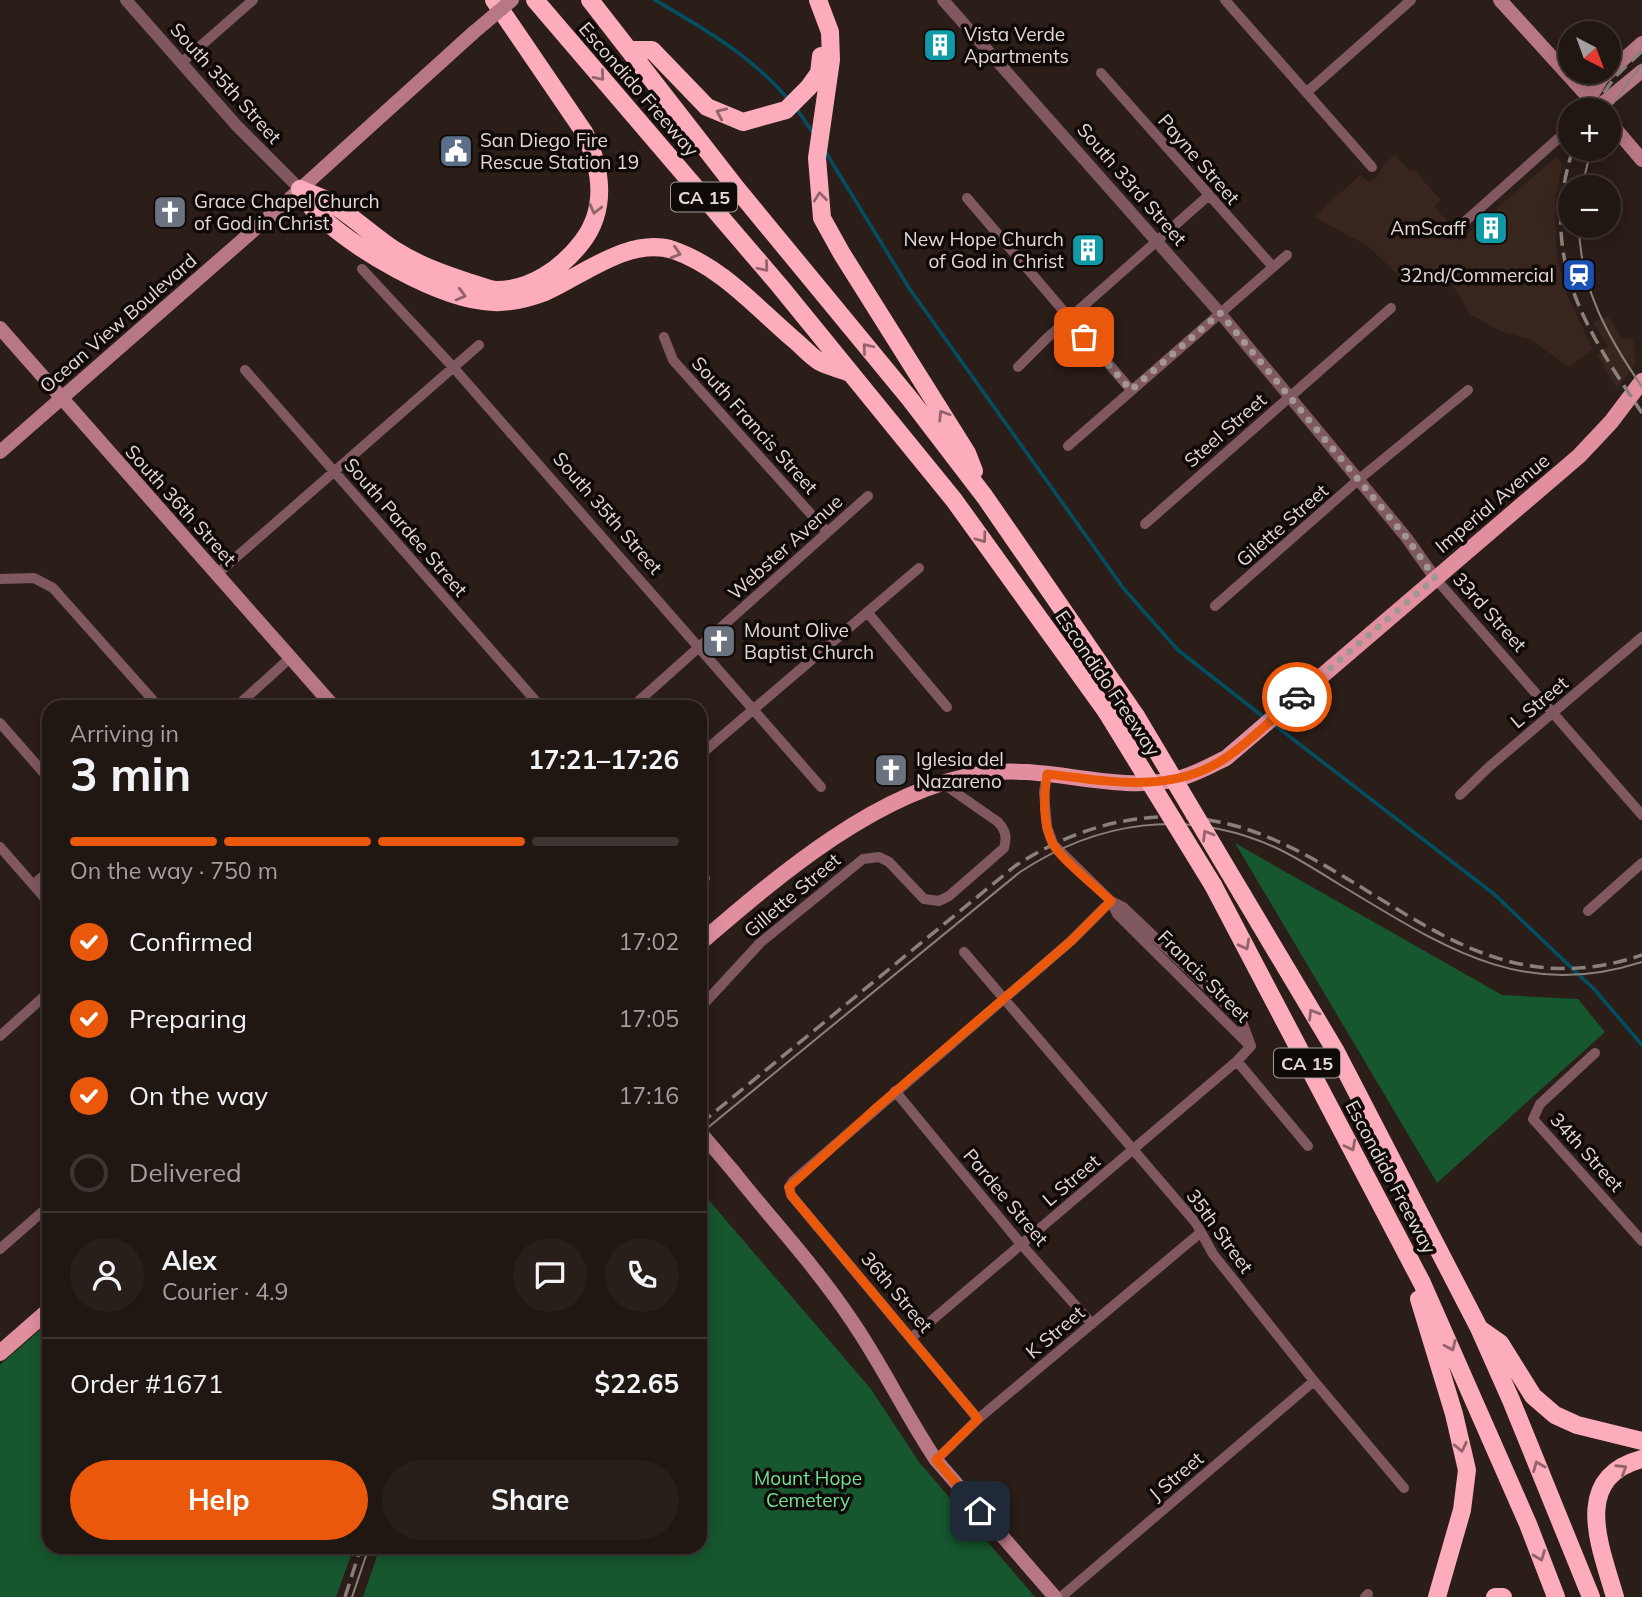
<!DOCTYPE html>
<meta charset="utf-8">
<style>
body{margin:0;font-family:Mulish,sans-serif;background:#281f1b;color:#f1f3f6;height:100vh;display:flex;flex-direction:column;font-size:26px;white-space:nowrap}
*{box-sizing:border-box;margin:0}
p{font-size:23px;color:#a29f9f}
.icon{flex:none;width:38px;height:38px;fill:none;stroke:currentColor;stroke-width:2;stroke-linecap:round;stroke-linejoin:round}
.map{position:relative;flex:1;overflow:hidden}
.details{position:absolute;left:42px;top:700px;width:665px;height:854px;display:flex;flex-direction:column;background:#201612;border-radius:21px;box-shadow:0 4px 18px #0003,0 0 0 2px #3d3532}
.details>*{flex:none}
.needle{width:46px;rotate:139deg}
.buttons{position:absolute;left:1558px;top:21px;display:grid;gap:14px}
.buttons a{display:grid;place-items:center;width:63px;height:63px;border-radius:50%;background:#201612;box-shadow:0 4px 18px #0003,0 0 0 2px #3d3532;font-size:35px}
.pin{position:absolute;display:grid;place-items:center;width:60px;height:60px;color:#fff;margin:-30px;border-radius:14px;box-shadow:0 4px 10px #0006}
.courier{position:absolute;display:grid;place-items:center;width:70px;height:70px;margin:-35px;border:5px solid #ea580c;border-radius:50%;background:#fff;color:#222;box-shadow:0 2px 9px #0007}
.summary em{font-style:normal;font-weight:700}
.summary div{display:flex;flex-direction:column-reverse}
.summary{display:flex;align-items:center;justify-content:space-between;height:119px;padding:0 28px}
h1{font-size:46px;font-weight:700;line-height:52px}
.bar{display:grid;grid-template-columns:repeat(4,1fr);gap:10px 7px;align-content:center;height:84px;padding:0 28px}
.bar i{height:9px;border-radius:5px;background:#3d3532}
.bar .selected{background:#ea580c}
.bar p{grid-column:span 4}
.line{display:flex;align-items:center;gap:18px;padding:0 28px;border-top:2px solid #3d3532}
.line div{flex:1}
.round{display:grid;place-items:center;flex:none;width:74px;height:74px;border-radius:37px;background:#281f1b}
ol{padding:0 28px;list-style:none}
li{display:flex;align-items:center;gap:21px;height:77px}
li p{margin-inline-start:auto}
li .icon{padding:7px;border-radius:50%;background:#ea580c;color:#fff;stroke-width:4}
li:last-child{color:#a29f9f}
li i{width:38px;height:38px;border:4px solid #3d3532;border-radius:50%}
.primary-button{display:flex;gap:14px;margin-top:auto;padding:14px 28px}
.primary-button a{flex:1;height:80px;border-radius:42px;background:#ea580c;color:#fff;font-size:28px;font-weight:700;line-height:80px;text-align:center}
.primary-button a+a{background:#281f1b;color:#f1f3f6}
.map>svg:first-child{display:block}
.built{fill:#38251e}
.green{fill:#16572f}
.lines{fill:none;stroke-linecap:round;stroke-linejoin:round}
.stream{stroke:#024f62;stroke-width:3.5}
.minor{stroke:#805860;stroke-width:10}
.tertiary{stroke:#805860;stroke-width:12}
.secondary{stroke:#b77784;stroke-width:14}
.primary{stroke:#e18f9f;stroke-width:16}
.motorway{stroke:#fcacbb;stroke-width:18}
.tram{stroke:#8c807c;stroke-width:2}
.rail{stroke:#8c807c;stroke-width:3.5;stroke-dasharray:14 7;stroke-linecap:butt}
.secondary-bridge{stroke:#b77784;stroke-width:14}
.motorway-bridge{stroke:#fcacbb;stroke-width:18}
.oneway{stroke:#91636a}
.done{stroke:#a39794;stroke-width:7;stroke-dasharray:0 12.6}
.route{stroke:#ea580c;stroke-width:9}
.labels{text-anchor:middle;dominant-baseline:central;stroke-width:7;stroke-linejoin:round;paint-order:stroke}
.shield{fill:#0f0907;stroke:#a39b98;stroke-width:2}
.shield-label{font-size:18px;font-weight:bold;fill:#e3d9d6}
.poi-label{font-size:19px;fill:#e3d9d6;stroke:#0f0907;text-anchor:start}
.street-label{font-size:19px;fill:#e3d9d6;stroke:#0f0907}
.park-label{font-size:19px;fill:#71e194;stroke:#0f0907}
</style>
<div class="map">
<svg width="1642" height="1597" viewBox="0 0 1642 1597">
<rect width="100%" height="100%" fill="#2b1d18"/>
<path class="built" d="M1395,155l15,16 3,-2 28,31 -7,6 25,28 -1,8 98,-85 6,7 -7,39 2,55 9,34 27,57 -6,5 -18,13 -38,-27 -31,-9 -30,-17 -25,-41 -10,10 -27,1 -42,-39 -52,-28 46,-42 9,7 9,-6 7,-13z
M1608,316l14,22 11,1 3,24 -19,26 -20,-34 11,-9 -15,-24z"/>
<path class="green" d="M1235,843l267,152 76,4 27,33 -168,151z
M700,1190l171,199 48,73 116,135h-672l17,-50h320z
M49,1322v225h305l-18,50h-336v-232z"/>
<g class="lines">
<path class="stream" d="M655,0c49,29 96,55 133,99
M796,108l17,25
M825,151l84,137 215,301 54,61 88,69
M1272,723l222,171 101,96 47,55"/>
<path class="minor" d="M1225,0l147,167
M181,63l72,-63
M1101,73l172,194
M1307,92l104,-92
M967,198l164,192
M1460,226l110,-98
M362,269l91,98 368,420
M664,337l9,23 154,172
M1018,367l29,-29 161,-142
M245,370l296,337
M1068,446l219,-191
M1145,524l246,-216
M217,574l262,-229
M1435,578l207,237
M0,579l34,-1 19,10 106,119
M1215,606l143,-126 110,-90
M867,612l80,95
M236,707l54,-49
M632,707l236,-211
M0,723l49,56
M700,755l219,-187
M1047,774l-3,18 3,35 6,17 58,57 12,6 118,112 10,27
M1460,795l30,-29 152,-129
M0,847l49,56
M700,872l5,6
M33,885l16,-14
M1111,901l6,13 131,130
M1588,911l54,-48
M964,952l232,271 17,31 101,127 90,107
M700,1008l60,-65 103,-84 16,-2 10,5 35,37 15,2 10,-5 55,-48c3,-11 2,-17 -6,-26l-56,-39
M0,1036l49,-44
M1595,1053l-55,51 -7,15 109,122
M1237,1061l71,85
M895,1091l126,153 71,80
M0,1249l49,-43
M911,1338l326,-277 14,-15
M978,1419l-187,-224 -2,-8 4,-6 278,-240 40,-40
M936,1460l42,-41 222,-186
M1061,1597l253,-216
M1365,1597l3,-3"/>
<path class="tertiary" d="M126,0l111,126 63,63
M943,0l277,313 186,224 29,41"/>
<path class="secondary" d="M1500,0l100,110
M1597,108l45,-37
M1583,110l19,-32 40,-35
M1608,120l34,40
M1567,130l3,-3
M0,328l334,379
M0,452l286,-250 187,-169
M734,1172c38,48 82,95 116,146 32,46 55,96 86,142l119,137"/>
<path class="primary" d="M700,943c77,-66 177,-153 280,-169 65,-11 132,20 197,5 17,-4 33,-13 49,-21l353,-302 32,-34 31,-41
M0,1353l49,-43"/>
<path class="motorway" d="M535,0l244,285 175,215 152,211
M590,0l147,189 173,210 75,98 151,219
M818,0l12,32 1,28 -14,98 5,60 20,36 125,199 7,18
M629,50h23l55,57 36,15 43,-12 23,-23 10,-14 2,-17
M300,189c4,7 9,16 15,22 37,37 124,89 178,91 16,1 36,-4 52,-10 37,-16 84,-56 128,-42 47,16 82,56 119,88 9,7 18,18 28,24 9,5 21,7 30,11
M300,189c8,4 16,6 24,10 21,11 48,36 69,50 25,16 50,25 78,34 8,2 17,7 26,7 34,0 65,-22 85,-48 26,-34 19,-75 2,-110l-90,-132
M1213,885l209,398 106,241 28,73
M1242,894l93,156 144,278 32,72 80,197
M1419,1299l35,115 13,56 -5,40 -25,87
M1480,1329l20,14 33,53 22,19 22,10 65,16
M1495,1597h8
M1615,1597c-14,-49 -45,-119 27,-138"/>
<path class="tram" d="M1608,110l34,-46
M1582,187l9,-38
M1579,226c1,62 29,111 63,161
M700,1134l320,-262c78,-51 165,-64 252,-26 23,10 44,24 65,37 101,60 181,119 305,79
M352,1597l17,-50"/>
<path class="rail" d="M1592,110l22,-32 28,-27
M1573,149c-35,109 11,177 69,264
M700,1124l315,-258c82,-53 172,-66 262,-25 125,56 213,166 365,114
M345,1597l16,-50"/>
<path class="secondary-bridge" d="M473,33l39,-33
M700,1132l34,40"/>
<path class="motorway-bridge" d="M1106,711l107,174
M1136,716l106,178"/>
</g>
<defs><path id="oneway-chevron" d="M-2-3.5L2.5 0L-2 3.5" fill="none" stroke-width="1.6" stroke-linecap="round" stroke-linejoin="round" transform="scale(1.75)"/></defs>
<g class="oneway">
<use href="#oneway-chevron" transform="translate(600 76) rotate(49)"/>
<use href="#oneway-chevron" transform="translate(721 113) rotate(-156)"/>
<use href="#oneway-chevron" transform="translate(820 197) rotate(-96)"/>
<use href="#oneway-chevron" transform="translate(595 209) rotate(104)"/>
<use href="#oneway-chevron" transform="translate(676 253) rotate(17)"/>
<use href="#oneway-chevron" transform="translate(764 267) rotate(50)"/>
<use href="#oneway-chevron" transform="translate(461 295) rotate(15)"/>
<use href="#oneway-chevron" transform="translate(867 348) rotate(-130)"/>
<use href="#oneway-chevron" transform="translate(943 415) rotate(-122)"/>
<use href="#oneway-chevron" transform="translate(982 538) rotate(54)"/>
<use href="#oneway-chevron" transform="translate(1207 835) rotate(-121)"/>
<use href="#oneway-chevron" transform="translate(1245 945) rotate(62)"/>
<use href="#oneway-chevron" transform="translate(1313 1014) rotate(-121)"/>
<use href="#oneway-chevron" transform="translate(1351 1146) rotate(62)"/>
<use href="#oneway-chevron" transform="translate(1451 1346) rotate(66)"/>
<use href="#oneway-chevron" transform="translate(1461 1447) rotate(78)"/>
<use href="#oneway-chevron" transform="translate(1538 1466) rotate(-112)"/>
<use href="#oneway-chevron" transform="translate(1622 1469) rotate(-33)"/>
<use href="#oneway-chevron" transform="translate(1540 1556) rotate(69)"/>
</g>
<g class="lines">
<path class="done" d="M1084,337l47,53 89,-77 186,224 29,41 -138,119"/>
<path class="route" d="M980,1511l-44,-51 42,-41 -187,-224 -2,-8 86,-78 196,-168 40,-40c-13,-12 -52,-44 -58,-57 -11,-21 -9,-47 -6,-70 60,7 126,21 180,-17 25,-17 47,-40 70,-60"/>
</g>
<defs>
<g id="building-square" transform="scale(1.75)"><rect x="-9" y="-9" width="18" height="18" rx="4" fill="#0f9aa8" stroke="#0f0907"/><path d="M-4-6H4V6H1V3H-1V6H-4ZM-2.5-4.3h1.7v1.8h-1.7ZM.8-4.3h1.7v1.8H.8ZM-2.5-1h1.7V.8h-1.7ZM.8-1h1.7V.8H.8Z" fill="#fff"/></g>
<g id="civic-square" transform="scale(1.75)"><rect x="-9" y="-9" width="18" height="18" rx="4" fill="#5c6f8a" stroke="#0f0907"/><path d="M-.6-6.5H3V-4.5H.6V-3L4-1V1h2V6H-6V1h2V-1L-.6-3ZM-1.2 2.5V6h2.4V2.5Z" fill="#fff"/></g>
<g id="church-square" transform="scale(1.75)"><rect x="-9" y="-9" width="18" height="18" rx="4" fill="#6b7280" stroke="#0f0907"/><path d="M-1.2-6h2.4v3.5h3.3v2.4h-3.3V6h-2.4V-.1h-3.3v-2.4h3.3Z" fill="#fff"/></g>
<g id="station-square" transform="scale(1.75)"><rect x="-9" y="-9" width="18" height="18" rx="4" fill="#1a4fb4" stroke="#0f0907"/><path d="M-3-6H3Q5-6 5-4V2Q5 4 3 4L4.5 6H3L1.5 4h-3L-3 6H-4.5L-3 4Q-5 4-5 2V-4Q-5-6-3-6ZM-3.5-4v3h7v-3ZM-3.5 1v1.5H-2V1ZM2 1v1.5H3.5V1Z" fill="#fff"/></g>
</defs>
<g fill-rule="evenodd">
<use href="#building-square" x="940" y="45"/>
<use href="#civic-square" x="456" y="151"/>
<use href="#church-square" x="170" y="212"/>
<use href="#building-square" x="1491" y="228"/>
<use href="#building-square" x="1088" y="250"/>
<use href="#station-square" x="1579" y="275"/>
<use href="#church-square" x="719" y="641"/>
<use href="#church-square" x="891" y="770"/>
</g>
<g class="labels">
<g class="shield">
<rect x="671" y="182.5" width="66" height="29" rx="5"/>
<rect x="1274" y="1048.5" width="66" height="29" rx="5"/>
</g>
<g class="shield-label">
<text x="704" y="197">CA 15</text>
<text x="1307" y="1063">CA 15</text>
</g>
<g class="poi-label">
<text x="964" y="34">Vista Verde<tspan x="964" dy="22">Apartments</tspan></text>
<text x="480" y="140">San Diego Fire<tspan x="480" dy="22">Rescue Station 19</tspan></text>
<text x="194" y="201">Grace Chapel Church<tspan x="194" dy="22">of God in Christ</tspan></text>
<text x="1466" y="228" text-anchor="end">AmScaff</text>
<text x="1064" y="239" text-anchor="end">New Hope Church<tspan x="1064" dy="22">of God in Christ</tspan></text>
<text x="1554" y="275" text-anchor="end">32nd/Commercial</text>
<text x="744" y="630">Mount Olive<tspan x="744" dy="22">Baptist Church</tspan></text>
<text x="916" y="759">Iglesia del<tspan x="916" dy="22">Nazareno</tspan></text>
</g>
<g class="street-label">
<text transform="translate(226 83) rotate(48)">South 35th Street</text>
<text transform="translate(639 89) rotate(49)">Escondido Freeway</text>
<text transform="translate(1199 159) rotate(49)">Payne Street</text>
<text transform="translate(1132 184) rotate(49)">South 33rd Street</text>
<text transform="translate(118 323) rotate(-41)">Ocean View Boulevard</text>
<text transform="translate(755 425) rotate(48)">South Francis Street</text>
<text transform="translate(1225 430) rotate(-41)">Steel Street</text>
<text transform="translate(1492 503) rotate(-40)">Imperial Avenue</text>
<text transform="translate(181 505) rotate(48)">South 36th Street</text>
<text transform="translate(608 513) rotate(49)">South 35th Street</text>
<text transform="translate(1282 525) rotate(-41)">Gilette Street</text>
<text transform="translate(406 527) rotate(49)">South Pardee Street</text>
<text transform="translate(785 547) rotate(-42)">Webster Avenue</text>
<text transform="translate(1490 612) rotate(48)">33rd Street</text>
<text transform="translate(1108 683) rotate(56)">Escondido Freeway</text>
<text transform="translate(1539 702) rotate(-40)">L Street</text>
<text transform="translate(792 895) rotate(-40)">Gillette Street</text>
<text transform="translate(1204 976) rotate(45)">Francis Street</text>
<text transform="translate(1587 1152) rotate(48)">34th Street</text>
<text transform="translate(1391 1177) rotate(62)">Escondido Freeway</text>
<text transform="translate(1071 1180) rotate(-40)">L Street</text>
<text transform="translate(1006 1197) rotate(50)">Pardee Street</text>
<text transform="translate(1220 1231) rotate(54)">35th Street</text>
<text transform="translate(897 1292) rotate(50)">36th Street</text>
<text transform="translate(1055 1332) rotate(-40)">K Street</text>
<text transform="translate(1176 1476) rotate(-40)">J Street</text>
</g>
<g class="park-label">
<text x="808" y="1478">Mount Hope<tspan x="808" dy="22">Cemetery</tspan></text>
</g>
</g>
</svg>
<div class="buttons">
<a><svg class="needle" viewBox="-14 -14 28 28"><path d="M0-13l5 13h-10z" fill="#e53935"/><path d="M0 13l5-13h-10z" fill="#a29f9f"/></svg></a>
<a>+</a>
<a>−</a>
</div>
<div class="pin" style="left:1084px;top:337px;background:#ea580c"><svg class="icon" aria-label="bag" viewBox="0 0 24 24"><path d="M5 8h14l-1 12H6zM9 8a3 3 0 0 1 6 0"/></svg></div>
<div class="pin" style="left:980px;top:1511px;background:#1f2937"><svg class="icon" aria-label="home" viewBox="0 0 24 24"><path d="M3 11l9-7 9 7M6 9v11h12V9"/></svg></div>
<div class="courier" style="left:1297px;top:697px"><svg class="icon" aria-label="car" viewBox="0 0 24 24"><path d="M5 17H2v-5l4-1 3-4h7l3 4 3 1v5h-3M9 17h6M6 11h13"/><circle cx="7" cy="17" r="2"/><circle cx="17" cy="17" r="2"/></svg></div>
<section class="details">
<div class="summary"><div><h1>3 min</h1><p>Arriving in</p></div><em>17:21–17:26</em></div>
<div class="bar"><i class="selected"></i><i class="selected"></i><i class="selected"></i><i></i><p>On the way · 750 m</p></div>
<ol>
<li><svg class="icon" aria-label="check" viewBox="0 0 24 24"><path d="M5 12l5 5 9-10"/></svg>Confirmed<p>17:02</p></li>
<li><svg class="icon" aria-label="check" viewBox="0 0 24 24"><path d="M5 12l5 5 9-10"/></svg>Preparing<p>17:05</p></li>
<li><svg class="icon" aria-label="check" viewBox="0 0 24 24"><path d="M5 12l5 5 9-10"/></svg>On the way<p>17:16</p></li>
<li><i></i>Delivered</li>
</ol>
<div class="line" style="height:126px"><a class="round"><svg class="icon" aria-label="person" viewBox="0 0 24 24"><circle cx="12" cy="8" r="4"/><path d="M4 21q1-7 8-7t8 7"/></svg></a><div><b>Alex</b><p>Courier · 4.9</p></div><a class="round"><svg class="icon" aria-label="chat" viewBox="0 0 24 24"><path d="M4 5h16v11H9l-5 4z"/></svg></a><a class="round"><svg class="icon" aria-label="phone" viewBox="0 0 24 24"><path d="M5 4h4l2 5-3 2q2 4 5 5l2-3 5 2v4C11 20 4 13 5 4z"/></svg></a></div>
<div class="line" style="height:91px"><div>Order #1671</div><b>$22.65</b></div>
<div class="primary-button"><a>Help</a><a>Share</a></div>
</section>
</div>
